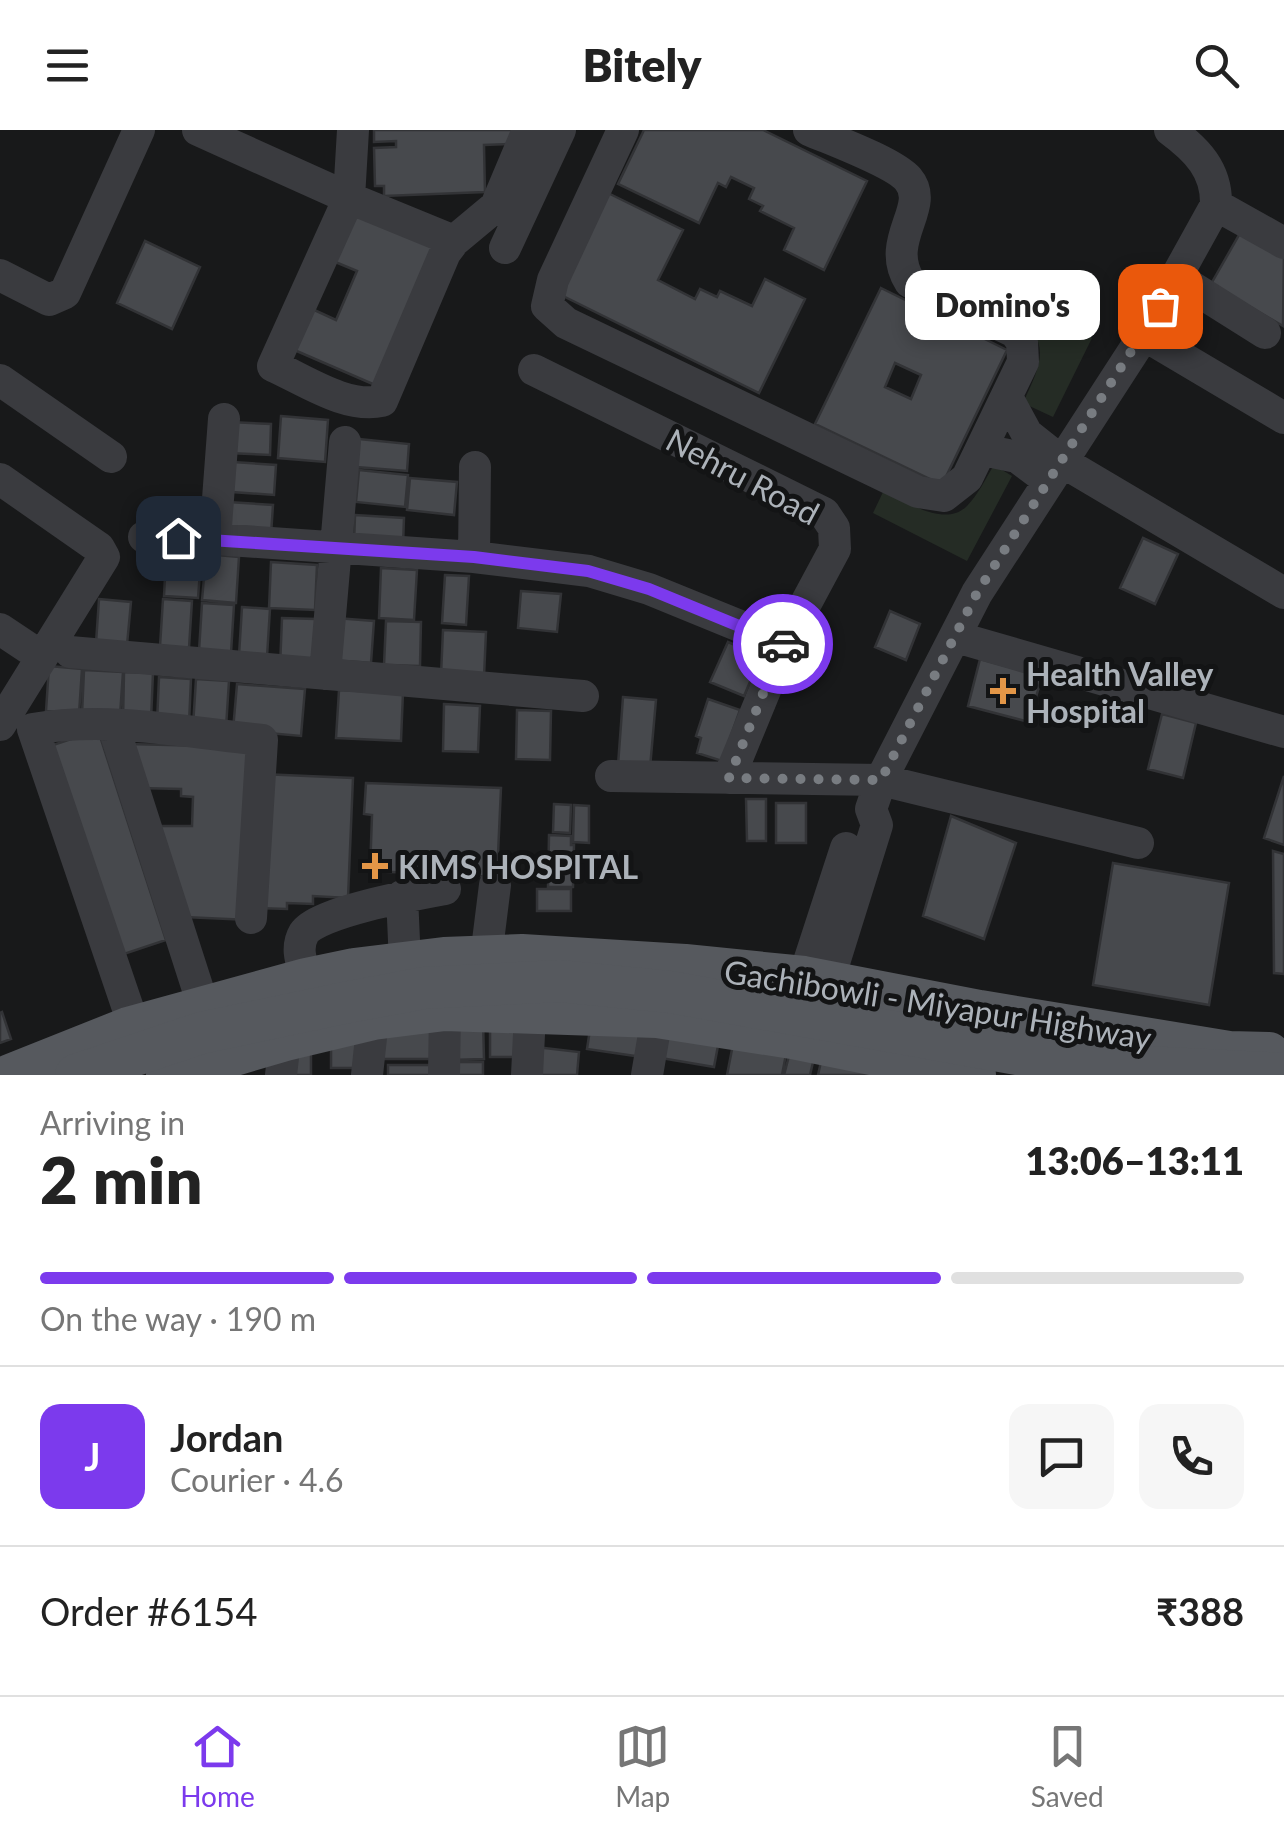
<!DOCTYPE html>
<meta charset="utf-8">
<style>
body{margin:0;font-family:Lato,sans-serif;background:#f6f6f6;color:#222;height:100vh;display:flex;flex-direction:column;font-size:38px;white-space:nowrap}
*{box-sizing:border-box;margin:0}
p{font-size:32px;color:#767676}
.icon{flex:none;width:55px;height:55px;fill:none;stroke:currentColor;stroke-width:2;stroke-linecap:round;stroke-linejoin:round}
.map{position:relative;height:945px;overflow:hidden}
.sheet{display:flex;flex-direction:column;background:#fff;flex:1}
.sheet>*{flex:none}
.pin{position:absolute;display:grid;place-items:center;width:85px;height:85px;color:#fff;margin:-42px;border-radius:20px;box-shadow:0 5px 15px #0006}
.courier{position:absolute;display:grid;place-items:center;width:100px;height:100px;margin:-50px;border:8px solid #7c3aed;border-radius:50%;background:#fff;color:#222;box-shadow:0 2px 12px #0007}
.bubble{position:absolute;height:70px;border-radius:20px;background:#fff;box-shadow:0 5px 15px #0003;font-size:32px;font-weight:800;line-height:70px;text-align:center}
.summary em{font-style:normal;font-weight:800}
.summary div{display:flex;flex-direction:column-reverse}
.summary{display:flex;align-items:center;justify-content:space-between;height:170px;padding:0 40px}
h1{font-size:65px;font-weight:800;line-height:75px}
.bar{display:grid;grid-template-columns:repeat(4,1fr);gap:15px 10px;align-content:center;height:120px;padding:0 40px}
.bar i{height:12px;border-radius:8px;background:#e0e0e0}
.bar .active{background:#7c3aed}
.bar p{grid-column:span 4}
.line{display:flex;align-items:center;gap:25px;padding:0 40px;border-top:2px solid #e0e0e0}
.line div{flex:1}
.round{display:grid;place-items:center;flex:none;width:105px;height:105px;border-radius:20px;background:#f6f6f6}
header{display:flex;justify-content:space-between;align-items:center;height:130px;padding:0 40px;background:#fff;font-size:45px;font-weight:800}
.tab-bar{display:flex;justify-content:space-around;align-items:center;height:140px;border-top:2px solid #e0e0e0;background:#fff;font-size:28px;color:#767676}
.tab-bar a{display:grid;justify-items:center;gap:5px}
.tab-bar .active{color:#7c3aed}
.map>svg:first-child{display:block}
.green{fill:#252c25}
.building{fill:#47494d;stroke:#323336;stroke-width:2.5;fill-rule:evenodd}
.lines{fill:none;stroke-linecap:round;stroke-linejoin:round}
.minor{stroke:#3a3b3f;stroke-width:32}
.major{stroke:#56595e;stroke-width:42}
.major-bridge{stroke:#56595e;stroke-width:42}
.done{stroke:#787c81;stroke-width:10;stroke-dasharray:0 18}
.route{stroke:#7c3aed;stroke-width:12}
.poi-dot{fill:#e39647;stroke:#131415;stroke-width:4}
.labels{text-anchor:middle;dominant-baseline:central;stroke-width:10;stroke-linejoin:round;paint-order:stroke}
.street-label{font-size:32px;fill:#acb2b9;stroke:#131415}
.poi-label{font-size:32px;font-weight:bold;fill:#acb2b9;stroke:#131415;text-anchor:start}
</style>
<header><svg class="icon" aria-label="menu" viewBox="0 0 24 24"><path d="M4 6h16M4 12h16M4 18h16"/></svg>Bitely<svg class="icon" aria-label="search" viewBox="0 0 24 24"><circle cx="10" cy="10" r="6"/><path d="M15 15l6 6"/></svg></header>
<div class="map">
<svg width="1284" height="945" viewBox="0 0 1284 945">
<rect width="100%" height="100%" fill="#18191a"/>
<path class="green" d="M1023,165l69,43 -39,79 -30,-14c17,-37 31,-62 -9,-88z
M994,335l18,11 -45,85 -94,-48 11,-23c22,12 61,38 83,16 11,-11 19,-28 27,-41z"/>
<path class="building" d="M374,0h139v14l-29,1 1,47 -101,4v-10h-9l-1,-38 22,-1v-6l-22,1z
M644,0h119l104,51 -43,89 -40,-20 10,-22 -34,-17 3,-5 -14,-7 5,-11 -23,-11 -5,10 -8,-4 -19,40 -81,-39z
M608,63l75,37 -25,50 37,19 5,-10 17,8 3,-6 32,15 13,-27 40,20 -46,94 -200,-99z
M350,76l92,39 -60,143 -90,-39 18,-41 26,12 21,-49 -29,-12z
M1243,98l41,24 -1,74 -72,-42z
M145,111l55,26 -28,62 -55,-26z
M881,158l126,62 -65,135 -127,-61zM895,233l26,12 -10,24 -26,-12z
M281,286l47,4 -3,42 -47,-4z
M229,292l42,2 -1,31 -42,-2z
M359,309l50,5 -2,27 -51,-4z
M233,332l43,3 -2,30 -42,-3z
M359,340l49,5 -3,32 -49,-5z
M410,348l47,4 -3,33 -47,-5z
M162,368l35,2 -1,29 -35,-1z
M228,372l45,3 -2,30 -45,-3z
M355,385l49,3 -1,28 -49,-3z
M1143,408l35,16 -23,50 -35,-16z
M206,424l33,3 -3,46 -34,-3z
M166,427l35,2 -3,39 -34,-2z
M271,432l46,3 -2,45 -46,-2z
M381,438l36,2 -3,50 -35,-2z
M445,445l24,1 -3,49 -24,-2z
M521,461l40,3 -4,38 -39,-4z
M99,469l32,3 -4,43 -31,-2z
M163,469l29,2 -3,47 -29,-2z
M202,473l32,2 -3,48 -32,-2z
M242,477l28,2 -3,48 -28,-2z
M890,481l30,13 -14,36 -31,-13z
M282,488l34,1 -2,50 -34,-2z
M336,488l38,3 -3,42 -38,-3z
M386,491l35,1 -1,44 -36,-1z
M443,500l43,2 -2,45 -43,-2z
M728,512l33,14 -17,40 -34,-14z
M980,529l62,17 -13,46 -61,-16z
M49,536l33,3 -3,45 -33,-3z
M84,540l39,2 -3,44 -38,-2z
M124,542l29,1 -2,48 -28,-1z
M159,547l32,2 -2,45 -32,-2z
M196,549l33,2 -3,47 -33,-2z
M237,554l68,5 -4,47 -68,-6z
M339,560l64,3 -2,48 -65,-3z
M623,567l33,3 -6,68 -32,-3z
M708,569l32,11 -18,51 -25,-8 4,-15 -5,-2z
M444,574l36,2 -2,46 -35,-1z
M517,580l34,1 -1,49 -34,-1z
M1162,584l34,9 -13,55 -35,-9z
M98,600l68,210 -48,16 -68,-210z
M127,614l127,3 -5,173 -65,-3 -28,-91h36l1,-29 -12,-1v-7l-43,-1z
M261,644l92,4 -5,120 -35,-2v8l-26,-1v6l-31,-1z
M1284,646v69l-20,-7z
M366,653l135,5 -4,89 -127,-6 2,-56 -8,-1z
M746,669h20v42h-19z
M776,673h30v40h-30z
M554,674l17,1 -1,28 -17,-1z
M574,675l15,1v37l-16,-1z
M951,686l65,27 -32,96 -61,-23z
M549,705l22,1v9h3l-1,42h-25z
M1273,721l11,3v120l-10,-1z
M1113,733l116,20 -20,122 -116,-20z
M537,759h34v22h-34z
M2,882l9,27 -11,4v-30z
M483,889l1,40 -34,1 -1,-40z
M662,889l59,11 -7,37 -59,-10z
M591,893l55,8 -4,26 -55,-8z
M378,896h59v33h-59z
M490,898h31v29h-31z
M735,904l53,10 -6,31h-55z
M331,906h33v32h-33z
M294,916h17v29h-18z
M536,917l43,5 -2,23h-44z
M790,922l24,6 -4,17h-26z
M822,927l54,18h-58z
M453,932h30v13h-30z
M388,935h49v10h-49z"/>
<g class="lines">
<path class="minor" d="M198,0l151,68 -76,168c32,14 73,43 109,35l63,-148 9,-12 42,-35 32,-76
M353,0l-4,68 105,43
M623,0l-70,150 -6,26 19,17 352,169 26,4 23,-18 56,-116 -1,-20 -7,-10 -105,-50c-27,-42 22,-75 -2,-103 -15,-17 -76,-39 -99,-49
M1216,75l68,38
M505,118l55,-118
M0,145l49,25 16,-7 74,-163
M1176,147l89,56
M1144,205l140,83
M534,240l290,143 10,15 1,21 -51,95 -55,134
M0,250l111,77
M1007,267l20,37 34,27 223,132
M983,320l34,7 32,24
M0,349l99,69 5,9 -104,168
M144,407l71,2 259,18 115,14 60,18 135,55
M215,409l9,-120
M474,427l1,-90
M0,499l42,28
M956,507l328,95
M70,522l513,44
M325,544l20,-232
M113,595l91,283
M611,646l270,4 257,63
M402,766l3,67
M486,827l9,-72
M804,847l42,-129
M306,849c-4,-15 -11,-31 -2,-46 13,-21 114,-39 141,-44
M828,852l49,-157 -6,-16 10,-29 96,-187 167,-258 72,-130c1,-35 -19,-55 -46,-75
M134,896l-101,-297c75,-13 154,3 229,11l-11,178
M281,945l4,-35
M367,945l6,-56
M444,945l1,-65
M527,945l3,-61
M647,945l10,-58"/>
<path class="major" d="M10,945l118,-47 178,-49 48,-10 90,-11 78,-3 163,10 119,12 176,34 249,41 40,1
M167,945l118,-35 88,-21 72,-9 212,7 135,21 183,37"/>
<path class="major-bridge" d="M76,945l125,-42 143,-30 80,-15 135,-7 111,11 397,71 217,11"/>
</g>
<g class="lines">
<path class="done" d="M783,514l-54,134 152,2 96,-187 183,-287"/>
<path class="route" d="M178,408l296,19 114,14 61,18 134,55"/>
</g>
<g class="poi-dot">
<path d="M998 546h10v10h10v10h-10v10h-10v-10h-10v-10h10z"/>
<path d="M370 721h10v10h10v10h-10v10h-10v-10h-10v-10h10z"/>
</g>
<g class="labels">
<g class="street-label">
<text transform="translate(743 346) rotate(28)">Nehru Road</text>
<text transform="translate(938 874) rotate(9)">Gachibowli - Miyapur Highway</text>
</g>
<g class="poi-label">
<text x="1026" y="543">Health Valley<tspan x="1026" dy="37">Hospital</tspan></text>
<text x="398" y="736">KIMS HOSPITAL</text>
</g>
</g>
</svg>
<div class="pin" style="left:1160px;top:176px;background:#ea580c"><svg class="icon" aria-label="bag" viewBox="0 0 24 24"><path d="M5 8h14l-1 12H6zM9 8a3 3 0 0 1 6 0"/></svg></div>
<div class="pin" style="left:178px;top:408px;background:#1f2937"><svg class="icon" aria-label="home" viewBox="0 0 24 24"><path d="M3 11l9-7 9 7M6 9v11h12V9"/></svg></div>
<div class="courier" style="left:783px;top:514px"><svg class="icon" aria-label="car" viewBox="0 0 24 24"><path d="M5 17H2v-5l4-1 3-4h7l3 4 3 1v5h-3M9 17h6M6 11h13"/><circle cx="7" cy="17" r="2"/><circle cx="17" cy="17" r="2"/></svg></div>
<div class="bubble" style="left:905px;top:140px;width:195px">Domino's</div>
</div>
<section class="sheet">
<div class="summary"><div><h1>2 min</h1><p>Arriving in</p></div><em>13:06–13:11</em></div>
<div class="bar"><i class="active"></i><i class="active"></i><i class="active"></i><i></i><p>On the way · 190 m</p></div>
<div class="line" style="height:180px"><b class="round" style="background:#7c3aed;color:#fff">J</b><div><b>Jordan</b><p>Courier · 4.6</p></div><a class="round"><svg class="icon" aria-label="chat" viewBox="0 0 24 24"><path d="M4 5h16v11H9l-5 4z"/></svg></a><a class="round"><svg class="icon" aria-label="phone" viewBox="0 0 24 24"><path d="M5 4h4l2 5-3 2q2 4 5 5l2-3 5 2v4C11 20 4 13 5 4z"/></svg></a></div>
<div class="line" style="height:130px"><div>Order #6154</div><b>₹388</b></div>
</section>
<nav class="tab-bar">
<a class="active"><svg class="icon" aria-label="home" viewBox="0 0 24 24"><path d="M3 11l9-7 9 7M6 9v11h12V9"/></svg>Home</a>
<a><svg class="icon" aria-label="map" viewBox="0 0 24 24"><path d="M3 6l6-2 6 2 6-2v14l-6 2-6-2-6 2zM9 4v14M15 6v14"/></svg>Map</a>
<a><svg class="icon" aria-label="saved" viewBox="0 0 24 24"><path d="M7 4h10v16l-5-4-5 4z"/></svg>Saved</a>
</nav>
